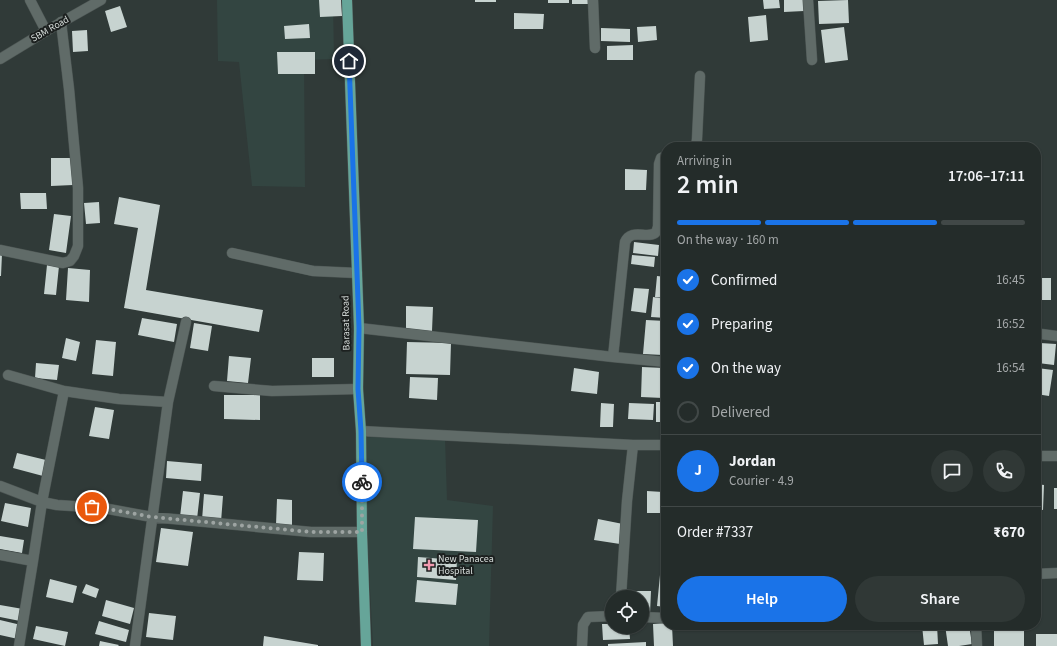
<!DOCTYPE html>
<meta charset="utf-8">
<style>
body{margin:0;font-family:"Source Sans 3",sans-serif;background:#303836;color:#f1f3f6;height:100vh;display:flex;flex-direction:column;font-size:15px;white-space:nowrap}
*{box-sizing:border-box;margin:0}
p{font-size:13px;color:#a3a7a8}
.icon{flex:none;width:22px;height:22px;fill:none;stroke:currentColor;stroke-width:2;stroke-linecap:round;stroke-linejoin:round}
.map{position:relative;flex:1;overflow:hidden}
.sheet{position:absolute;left:661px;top:142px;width:380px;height:488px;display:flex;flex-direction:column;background:#242c2a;border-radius:16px;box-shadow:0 1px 3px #0004,0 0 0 1px #414847}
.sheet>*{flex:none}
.controls{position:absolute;left:605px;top:590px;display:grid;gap:8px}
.controls a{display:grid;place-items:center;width:44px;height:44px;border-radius:50%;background:#242c2a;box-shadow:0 1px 3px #0004,0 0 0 1px #414847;font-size:20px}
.pin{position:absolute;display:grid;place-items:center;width:34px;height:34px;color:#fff;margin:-17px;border:2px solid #fff;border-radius:50%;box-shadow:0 1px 4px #0007}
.courier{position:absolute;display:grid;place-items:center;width:40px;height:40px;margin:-20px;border:3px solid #1a73e8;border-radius:50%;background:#fff;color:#222;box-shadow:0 1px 5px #0007}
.summary em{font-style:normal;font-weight:600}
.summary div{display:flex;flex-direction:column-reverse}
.summary{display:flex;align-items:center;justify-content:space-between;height:68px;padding:0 16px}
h1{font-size:26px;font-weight:600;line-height:30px}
.bar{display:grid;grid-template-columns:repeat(4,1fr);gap:6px 4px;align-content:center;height:48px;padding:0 16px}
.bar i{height:5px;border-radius:3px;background:#414847}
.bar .active{background:#1a73e8}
.bar p{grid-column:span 4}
.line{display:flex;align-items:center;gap:10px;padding:0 16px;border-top:1px solid #414847}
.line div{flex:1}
.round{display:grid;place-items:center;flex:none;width:42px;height:42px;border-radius:21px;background:#303836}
ol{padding:0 16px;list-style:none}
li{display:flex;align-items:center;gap:12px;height:44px}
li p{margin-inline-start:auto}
li .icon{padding:4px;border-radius:50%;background:#1a73e8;color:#fff;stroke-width:4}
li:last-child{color:#a3a7a8}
li i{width:22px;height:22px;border:2px solid #414847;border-radius:50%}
.primary-button{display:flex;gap:8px;margin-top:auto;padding:8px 16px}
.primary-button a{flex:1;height:46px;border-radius:24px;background:#1a73e8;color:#fff;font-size:16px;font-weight:600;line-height:46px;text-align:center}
.primary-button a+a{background:#303836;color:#f1f3f6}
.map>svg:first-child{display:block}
.built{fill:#334541}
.building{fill:#c7d3d0}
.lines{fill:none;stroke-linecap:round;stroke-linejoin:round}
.minor-casing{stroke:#4d5654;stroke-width:11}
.tertiary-casing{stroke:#4d5654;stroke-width:11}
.primary-casing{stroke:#4d5654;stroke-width:11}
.minor{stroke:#606b68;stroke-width:10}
.tertiary{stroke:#606b68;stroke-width:10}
.primary{stroke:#66a599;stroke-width:10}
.done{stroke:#9da4a2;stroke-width:4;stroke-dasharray:0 7.2}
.route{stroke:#1a73e8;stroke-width:5}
.poi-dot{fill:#f29ab0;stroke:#1c201f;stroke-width:1.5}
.labels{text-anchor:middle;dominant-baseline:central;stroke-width:4;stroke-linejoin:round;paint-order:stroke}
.street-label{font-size:10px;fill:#d7dddb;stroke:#1c201f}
.poi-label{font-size:10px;fill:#d7dddb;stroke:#1c201f;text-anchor:start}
</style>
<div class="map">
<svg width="1057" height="646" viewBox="0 0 1057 646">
<rect width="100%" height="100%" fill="#303a38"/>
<path class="built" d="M217,0h116l1,59 -30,1 1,127 -53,-1 -13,-124 -21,-1z
M362,437l83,1 2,62 46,6 -4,140h-116z"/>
<path class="building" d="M319,0h22l1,16 -22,1z
M475,0h21v2h-21z
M548,0h21v3h-21z
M572,0h17l1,4h-18z
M763,0h16l1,8 -16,1z
M784,0h19l1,11 -20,1z
M848,0l1,23 -30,1 -1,-23z
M120,6l7,21 -16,5 -6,-21z
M514,13l30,1 -1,15h-29z
M766,15l2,25 -18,2 -2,-25z
M309,24l1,14 -25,1 -1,-13z
M656,26l1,14 -19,2 -1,-15z
M844,27l4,33 -23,3 -4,-33z
M601,28l29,1v13l-29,-1z
M87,30l1,21 -15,1 -1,-21z
M633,45v15h-26v-14z
M277,52h38v22h-37z
M51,158h22v27l-22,1z
M625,169l22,1 -1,20h-21z
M20,193h26l1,16h-26z
M119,197l41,8 -14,85 117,20 -4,22 -135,-24 14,-80 -24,-4z
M99,202l1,21 -14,1 -2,-21z
M54,214l17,2 -5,37 -17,-3z
M634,242l25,3 -1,11 -25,-3z
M661,249h5v17l-6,-1z
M0,254h2l-1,22h-1z
M632,255l23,2 -1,10 -23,-3z
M47,265l12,1 -3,29 -12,-1z
M68,268l22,2 -1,32 -23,-2z
M657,276l9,1v21l-11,-1z
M1036,278h15v22h-15z
M634,288l15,1 -3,24 -15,-2z
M653,297l13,2v19l-15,-1z
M406,306l27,1 -1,24h-26z
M142,318l35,6 -3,18 -36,-7z
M646,320l20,1 -3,34 -20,-1z
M194,323l18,3 -4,25 -18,-3z
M66,338l14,4 -4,19 -14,-3z
M96,340l20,2 -3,34 -21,-2z
M407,342l44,1 -1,32 -44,-1z
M1040,343l16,1 -2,21 -16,-2z
M229,356l22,2 -3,25 -21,-2z
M312,358h22v19h-22z
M36,363l23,2 -2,15 -22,-2z
M642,367l22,1 -1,30 -22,-1z
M574,368l25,4 -2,22 -26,-3z
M1037,368l16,2 -4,26 -13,-2z
M410,377l28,1 -1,22 -28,-2z
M224,395h36v25l-36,-1z
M656,402h10v20h-10z
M601,403l13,1 -1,23h-13z
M629,403l25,1 -1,16 -25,-1z
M95,407l19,3 -5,29 -20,-3z
M17,453l29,7 -3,16 -30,-8z
M167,461l35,3 -1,17 -35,-3z
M1036,484l8,1 -1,25 -7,-1z
M1054,488h3v21h-3z
M183,491l17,2 -3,26 -17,-2z
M647,491l16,1v21h-16z
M204,494l19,2 -2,26 -19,-2z
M277,499l15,1v25h-16z
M5,503l26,5 -3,19 -27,-6z
M415,517l63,3 -2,32 -63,-3z
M598,519l25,5 -3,20 -26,-4z
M161,528l32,4 -5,34 -32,-4z
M0,536l24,4 -2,13 -22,-4z
M299,552l25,1 -1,28 -26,-1z
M418,557l39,3 -1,20 -39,-3z
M660,575h6v32l-9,-1z
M50,579l27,7 -4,17 -27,-6z
M417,580l41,4 -2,21 -41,-3z
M86,584l13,5 -3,9 -14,-5z
M629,591h22l-1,23h-8v-17h-13z
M106,600l28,8 -4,16 -28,-8z
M0,605l23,4 -3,12 -20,-4z
M149,613l27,3 -3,24 -27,-3z
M0,620l21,5 -3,14 -18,-4z
M99,621l30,9 -3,12 -31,-8z
M666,623v2h6l1,21h-19l-1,-22z
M602,624h10v3h17l1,12 -27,1z
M922,625h15l1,19 -14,1z
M945,625h24l3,19 -13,2h-11z
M36,626l32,6 -3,14 -32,-7z
M1024,627v19h-30v-18z
M1036,634h21v12h-21z
M264,636l54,9v1h-55z
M100,641l19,4 -1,1h-19z
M646,642v4h-38v-2z"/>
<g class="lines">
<g class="minor-casing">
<path id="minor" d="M30,0l16,31
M593,0l2,48
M808,0l4,60
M696,147l1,-8 3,-63
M0,250l63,13 7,-2 4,-5 4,-10v-58l-9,-99 -8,-67
M232,253l81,18 44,2
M359,328l254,29 53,5
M1036,334h5l16,2
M613,357l12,-115c6,-14 22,-3 30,-9 2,-1 2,-4 3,-6l1,-63 2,-6 5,-2
M8,375l56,16 55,8 49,3
M214,386l58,5 86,-2
M361,431l272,14h33
M1036,456h21
M0,486l42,16 15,3 46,3 49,9 159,15h51
M0,555l33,6
M1036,574l21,-1
M621,597l6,-96 6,-56
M642,617l24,1
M976,625l1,21
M19,646l14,-85 9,-59 22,-111
M135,646l33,-244 18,-80
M582,646l1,-21 5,-8 24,-1"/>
</g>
<g class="tertiary-casing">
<path id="tertiary" d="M0,59l46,-28 55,-31"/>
</g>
<g class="primary-casing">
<path id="primary" d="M347,0l10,273 2,55 -1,61 3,42 1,101 4,114"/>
</g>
<use href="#minor" class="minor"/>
<use href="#tertiary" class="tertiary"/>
<use href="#primary" class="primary"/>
</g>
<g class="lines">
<path class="done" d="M92,507l11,1 49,9 159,15h51v-50"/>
<path class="route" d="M349,61l9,239 1,28 -1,61 3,42 1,51"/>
</g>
<path class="poi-dot" d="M427 559h4v4h4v4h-4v4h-4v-4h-4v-4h4z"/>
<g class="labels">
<g class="street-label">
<text transform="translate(50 29) rotate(-30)">SBM Road</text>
<text transform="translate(346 323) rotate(-91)">Barasat Road</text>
</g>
<g class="poi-label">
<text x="438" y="559">New Panacea<tspan x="438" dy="12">Hospital</tspan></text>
</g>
</g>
</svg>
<div class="controls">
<a><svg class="icon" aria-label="locate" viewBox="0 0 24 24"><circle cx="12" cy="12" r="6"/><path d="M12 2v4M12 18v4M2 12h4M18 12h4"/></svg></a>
</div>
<div class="pin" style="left:92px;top:507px;background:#ea580c"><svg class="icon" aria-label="bag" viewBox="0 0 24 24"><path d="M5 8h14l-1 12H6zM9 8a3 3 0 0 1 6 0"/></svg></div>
<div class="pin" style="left:349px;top:61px;background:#1f2937"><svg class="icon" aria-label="home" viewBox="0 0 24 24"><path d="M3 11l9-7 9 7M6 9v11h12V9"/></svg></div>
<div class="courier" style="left:362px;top:482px"><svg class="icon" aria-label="bike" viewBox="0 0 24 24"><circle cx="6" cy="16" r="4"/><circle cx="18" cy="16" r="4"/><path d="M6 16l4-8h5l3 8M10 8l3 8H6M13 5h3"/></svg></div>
<section class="sheet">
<div class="summary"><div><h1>2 min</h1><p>Arriving in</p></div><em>17:06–17:11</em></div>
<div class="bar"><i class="active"></i><i class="active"></i><i class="active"></i><i></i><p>On the way · 160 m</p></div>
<ol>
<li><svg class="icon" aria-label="check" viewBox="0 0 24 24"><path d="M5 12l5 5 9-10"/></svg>Confirmed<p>16:45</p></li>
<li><svg class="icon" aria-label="check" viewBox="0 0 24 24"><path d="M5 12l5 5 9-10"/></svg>Preparing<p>16:52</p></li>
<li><svg class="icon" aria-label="check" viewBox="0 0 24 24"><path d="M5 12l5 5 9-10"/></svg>On the way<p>16:54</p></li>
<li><i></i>Delivered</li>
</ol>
<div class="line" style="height:72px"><b class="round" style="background:#1a73e8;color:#fff">J</b><div><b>Jordan</b><p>Courier · 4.9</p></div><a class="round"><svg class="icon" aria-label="chat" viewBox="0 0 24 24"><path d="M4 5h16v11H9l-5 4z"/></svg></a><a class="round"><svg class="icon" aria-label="phone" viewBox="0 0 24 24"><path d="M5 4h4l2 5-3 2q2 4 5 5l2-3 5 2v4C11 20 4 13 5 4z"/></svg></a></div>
<div class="line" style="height:52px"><div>Order #7337</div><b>₹670</b></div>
<div class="primary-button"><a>Help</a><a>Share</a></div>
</section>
</div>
